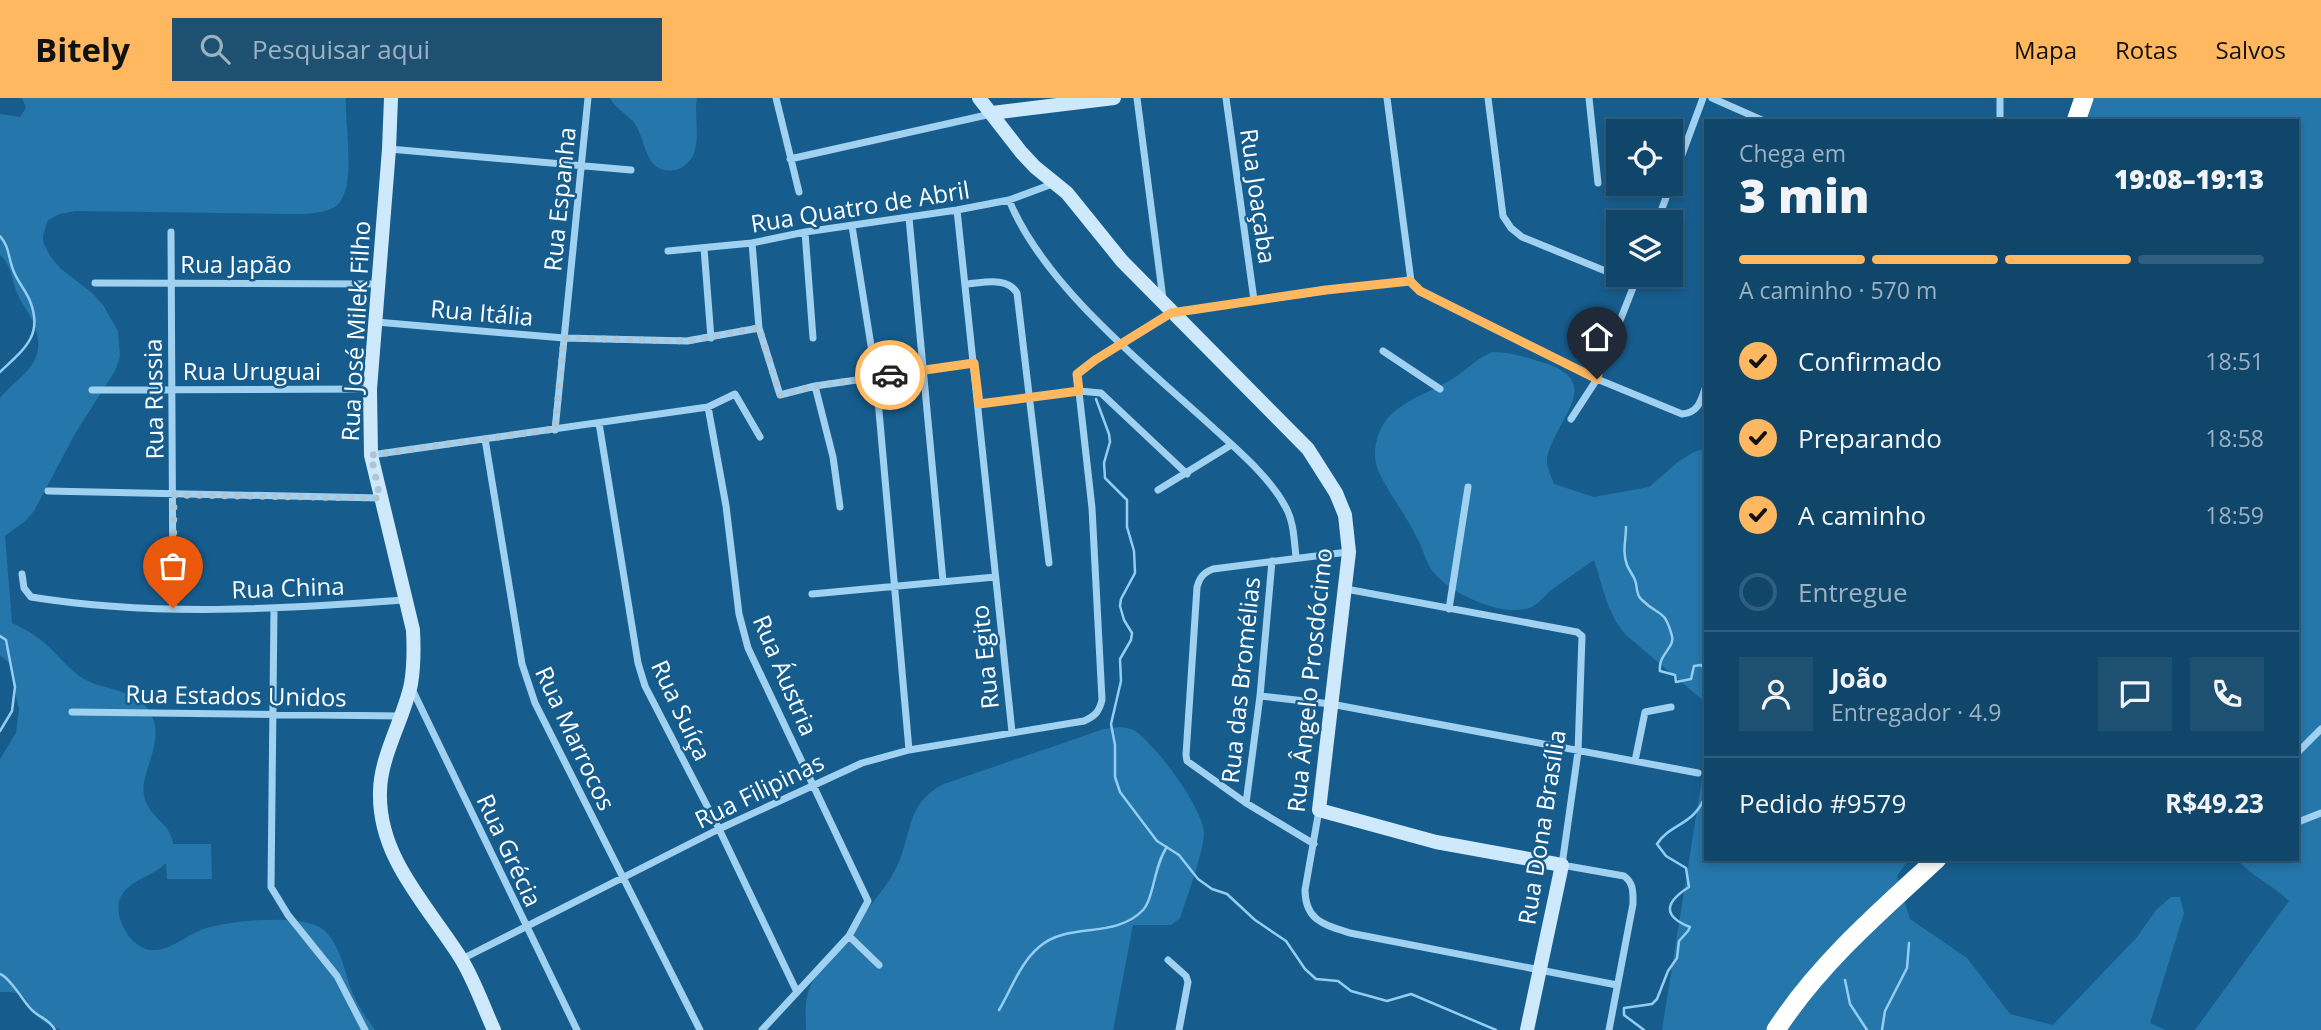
<!DOCTYPE html>
<html lang="pt">
<meta charset="utf-8">
<style>
body{margin:0;font-family:"Open Sans",sans-serif;background:#1e5072;color:#f1f3f6;height:100vh;display:flex;flex-direction:column;font-size:26px;white-space:nowrap}
*{box-sizing:border-box;margin:0}
p{font-size:23px;color:#9cb1c1}
.icon{flex:none;width:38px;height:38px;fill:none;stroke:currentColor;stroke-width:2;stroke-linecap:round;stroke-linejoin:round}
.map{position:relative;flex:1;overflow:hidden}
.sheet{position:absolute;left:1704px;top:21px;width:595px;height:742px;display:flex;flex-direction:column;background:#10466a;border-radius:0px;box-shadow:0 4px 10px #0003,0 0 0 2px #305e7e}
.sheet>*{flex:none}
.buttons{position:absolute;left:1606px;top:21px;display:grid;gap:14px}
.buttons a{display:grid;place-items:center;width:77px;height:77px;border-radius:0px;background:#10466a;box-shadow:0 4px 10px #0003,0 0 0 2px #305e7e;font-size:35px}
.pin{position:absolute;display:grid;place-items:center;width:60px;height:60px;color:#fff;margin:-72px -30px;border-radius:50% 50% 50% 0;rotate:-45deg;box-shadow:0 0 7px #0007}
.pin .icon{rotate:45deg}
.courier{position:absolute;display:grid;place-items:center;width:70px;height:70px;margin:-35px;border:5px solid #ffb85f;border-radius:50%;background:#fff;color:#222;box-shadow:0 2px 9px #0007}
.head em{font-style:normal;font-weight:800}
.head div{display:flex;flex-direction:column-reverse}
.head{display:flex;align-items:center;justify-content:space-between;height:119px;padding:0 35px}
h1{font-size:46px;font-weight:800;line-height:52px}
.bar{display:grid;grid-template-columns:repeat(4,1fr);gap:10px 7px;align-content:center;height:84px;padding:0 35px}
.bar i{height:9px;border-radius:5px;background:#305e7e}
.bar .current{background:#ffb85f}
.bar p{grid-column:span 4}
.line{display:flex;align-items:center;gap:18px;padding:0 35px;border-top:2px solid #305e7e}
.line div{flex:1}
.round{display:grid;place-items:center;flex:none;width:74px;height:74px;border-radius:0px;background:#1e5072}
ol{padding:0 35px;list-style:none}
li{display:flex;align-items:center;gap:21px;height:77px}
li p{margin-inline-start:auto}
li .icon{padding:7px;border-radius:50%;background:#ffb85f;color:#111;stroke-width:4}
li:last-child{color:#9cb1c1}
li i{width:38px;height:38px;border:4px solid #305e7e;border-radius:50%}
header{display:flex;align-items:center;gap:42px;box-sizing:border-box;height:98px;padding:0 35px;background:#ffb85f;color:#111}
header strong{font-size:33px}
nav{display:flex;gap:38px;margin-inline-start:auto;font-size:24px}
.search{width:490px;height:63px;background:#1e5072;display:flex;align-items:center;gap:18px;box-sizing:border-box;padding:0 24px;border-radius:0px;color:#9cb1c1;font-size:26px}
.map>svg:first-child{display:block}
.green{fill:#2576aa}
.lines{fill:none;stroke-linecap:round;stroke-linejoin:round}
.stream{stroke:#93cef2;stroke-width:2.5}
.street{stroke:#a1d1f0;stroke-width:7}
.secondary{stroke:#cee9fb;stroke-width:14}
.highway{stroke:#fff;stroke-width:19}
.done{stroke:#adc6d7;stroke-width:7;stroke-dasharray:0 12.6}
.route{stroke:#ffb85f;stroke-width:9}
.labels{text-anchor:middle;dominant-baseline:central;stroke-width:5;stroke-linejoin:round;paint-order:stroke}
.street-label{font-size:24px;fill:#fff;stroke:#165d8e}
</style>
<header>
<strong>Bitely</strong>
<div class="search"><svg class="icon" aria-label="search" viewBox="0 0 24 24"><circle cx="10" cy="10" r="6"/><path d="M15 15l6 6"/></svg>Pesquisar aqui</div>
<nav><a>Mapa</a><a>Rotas</a><a>Salvos</a></nav>
</header>
<div class="map">
<svg width="2321" height="932" viewBox="0 0 2321 932">
<rect width="100%" height="100%" fill="#165d8e"/>
<path class="green" d="M22,0h324c-2,25 13,97 -13,110 -13,6 -29,6 -43,6l-215,-3 -15,3 -12,6 -5,15v7l7,14 10,12 32,25 11,12 15,26 2,26 -5,14 -39,61 -42,79 -9,10 -20,15 7,87c13,6 26,13 36,23 12,11 22,25 36,33 26,14 60,9 70,43 7,27 -14,52 -10,73 3,22 27,27 29,49h38l1,35h-45l-1,-16c-13,13 -31,15 -43,30 -14,18 6,56 29,57 18,1 33,-14 49,-20 25,-9 97,-17 120,-2 20,14 23,45 32,66 5,13 14,24 22,36h-314c-9,-4 -19,-8 -25,-15 -14,-18 -8,-24 -36,-23v-233l16,-26 3,-24 -10,-46 -9,-8v-257c21,-25 49,-34 34,-74 -4,-10 -12,-19 -16,-29 -7,-15 -5,-28 -18,-40v-141l20,3 6,-9z
M610,0h87c-3,18 3,38 -3,55 -3,8 -10,15 -19,17 -32,5 -28,-32 -42,-49 -8,-8 -18,-13 -23,-23z
M2093,0h228v932h-126l94,-129c-16,-16 -37,-24 -52,-42h61v-738h-214z
M1493,254c17,0 32,5 48,10 67,19 14,57 6,96 -1,8 4,18 7,26l40,13 55,-10 29,-25 16,-10 12,-4v255l-80,-68c-19,-21 -23,-49 -32,-75 -14,10 -30,20 -44,31 -8,7 -13,16 -25,18 -25,6 -70,-14 -87,-32 -12,-11 -13,-24 -20,-37 -11,-24 -29,-45 -40,-70 -3,-7 -4,-18 -2,-26 7,-39 44,-46 73,-63 16,-9 27,-23 44,-29z
M1120,629c5,1 11,1 15,4 21,14 69,78 69,103 -1,19 -17,64 -24,84l-9,7h-38l-20,105h-307c0,-14 -2,-29 4,-43 20,-42 59,-73 83,-113 21,-35 9,-69 51,-90l160,-55z
M1706,656v105h203l-12,17 13,43 57,39 43,56 43,11 84,-88 19,-27 15,-13h9l4,16 -34,110 16,7h-504z"/>
<g class="lines">
<path class="stream" d="M0,138c10,11 8,23 14,36 4,10 12,19 16,29 14,35 -7,49 -30,71
M1096,301l13,35 1,8 -6,21 1,15 22,22v27l7,24 1,22 -14,26 -1,7 4,14 8,13 -1,7 -11,19 1,22 -10,43 4,21v32l5,15 37,49 22,14 19,24 14,10 15,5 28,26 31,21 19,28 11,10 22,2 13,10 36,10 24,-7 85,36
M1626,429c0,13 -4,25 1,38 2,5 6,10 8,15 3,7 0,14 7,20 17,17 22,7 30,36 3,12 -14,18 -12,35l15,4 1,7 15,-3 3,-13 7,-1 5,5
M0,538l6,4 9,47 -3,24 -12,20
M0,876c10,4 22,25 30,34 8,10 18,9 25,22
M1845,882l5,24 17,26
M999,912c12,-20 21,-47 40,-63 30,-26 75,-7 104,-37 11,-12 11,-45 24,-63
M1644,932l-20,-15v-7l28,-4 5,-5 11,-28 9,-13 2,-17 9,-10 2,-4c-30,-12 -23,-26 -1,-40l-3,-19 -20,-12 -9,-12c13,-21 38,-18 49,-50
M1882,932l3,-19 22,-43 2,-25"/>
<path class="street" d="M776,0l23,94
M1137,0l26,201
M1226,0l28,202
M1387,0l24,183
M1488,0l15,118 8,12 11,9 113,46
M1589,0l9,85
M1712,0l52,23
M2000,23v-23
M389,51l242,21
M790,61l201,-45
M1009,102c34,84 134,164 200,224 25,23 60,52 76,82 9,15 9,34 11,51
M957,112l55,522
M909,120l34,363
M1657,124l46,-124
M852,128l24,151 33,373
M171,134l2,376
M805,134l8,106
M752,145l7,85 21,67 35,-9 159,-23
M704,150l7,90
M668,153l84,-8 53,-11 152,-22 52,-10 46,-17
M1411,183l9,10 177,88 85,35c17,-1 19,-14 24,-28
M95,185l283,1
M965,186c18,-1 42,-8 52,9l32,270
M376,224l188,16 123,3 72,-13
M1383,253l57,38
M815,288l18,71 7,50
M92,292l278,-1
M979,306l100,-13 22,2 86,81
M708,309l18,99 13,108 9,34 120,253 -19,35 -87,94
M1571,321l26,-40 41,-104
M599,325l39,240 7,23 74,143 78,163
M555,332l33,-332
M485,341l37,225 13,39 165,327
M371,357l337,-48 27,-13 25,43
M1158,392l73,-45
M48,393l332,7
M22,476l2,14 7,9c123,20 250,12 373,3
M1346,491l231,43 5,4 -4,116 -16,113 62,11c10,7 9,17 9,28l-24,126
M812,496l183,-17
M274,511l-3,278 17,28 49,61 28,54
M1449,511l19,-122
M411,589l166,343
M1260,598l71,8 367,69
M72,614l328,4
M2298,654l23,-23
M1635,663l10,-49 26,-5
M1246,705l14,-107 12,-135
M1319,712l-14,80c0,31 20,35 45,43l267,52
M2298,724l23,-9
M1314,746l-68,-41 -59,-42 -1,-6 11,-168c3,-10 6,-14 16,-18l135,-17
M849,838l30,29
M462,861l257,-130 143,-66 47,-13 175,-29c11,-5 15,-9 18,-21l-10,-192 -15,-134 18,-14 76,-47 179,-26 61,-6
M1168,862l18,16 2,6 -9,48"/>
<path class="secondary" d="M391,0l-2,51 -19,240 1,66 42,175c1,19 1,36 -2,54 -7,34 -31,73 -31,108 -2,65 47,113 80,165 14,22 23,49 34,73
M979,0l42,54 14,15 32,26 55,68 186,188 28,44 9,22 4,37 -30,258 117,32 126,23 -35,165
M992,15l122,-15"/>
<path class="highway" d="M2076,23l8,-23
M1776,932c43,-66 103,-118 161,-171"/>
</g>
<g class="lines">
<path class="done" d="M173,510l1,-113 206,3 -9,-43 184,-26 9,-91 123,3 72,-13 21,67 35,-9 75,-11"/>
<path class="route" d="M890,277l84,-12 5,41 100,-13 -2,-17 18,-14 76,-47 155,-23 84,-9 10,10 177,88"/>
</g>
<g class="labels">
<g class="street-label">
<text transform="translate(1259 98) rotate(82)">Rua Joaçaba</text>
<text transform="translate(559 101) rotate(-84)">Rua Espanha</text>
<text transform="translate(860 108) rotate(-9)">Rua Quatro de Abril</text>
<text x="236" y="165">Rua Japão</text>
<text transform="translate(482 214) rotate(5)">Rua Itália</text>
<text transform="translate(355 233) rotate(-87)">Rua José Milek Filho</text>
<text x="252" y="272">Rua Uruguai</text>
<text transform="translate(153 301) rotate(-91)">Rua Russia</text>
<text transform="translate(288 489) rotate(-2)">Rua China</text>
<text transform="translate(984 559) rotate(-96)">Rua Egito</text>
<text transform="translate(786 577) rotate(67)">Rua Áustria</text>
<text transform="translate(1240 582) rotate(-84)">Rua das Bromélias</text>
<text transform="translate(1309 582) rotate(-84)">Rua Ângelo Prosdócimo</text>
<text transform="translate(236 597) rotate(1)">Rua Estados Unidos</text>
<text transform="translate(682 612) rotate(65)">Rua Suíça</text>
<text transform="translate(576 640) rotate(65)">Rua Marrocos</text>
<text transform="translate(759 692) rotate(-26)">Rua Filipinas</text>
<text transform="translate(1541 729) rotate(-81)">Rua Dona Brasília</text>
<text transform="translate(510 752) rotate(65)">Rua Grécia</text>
</g>
</g>
</svg>
<div class="buttons">
<a><svg class="icon" aria-label="locate" viewBox="0 0 24 24"><circle cx="12" cy="12" r="6"/><path d="M12 2v4M12 18v4M2 12h4M18 12h4"/></svg></a>
<a><svg class="icon" aria-label="layers" viewBox="0 0 24 24"><path d="M12 4l9 5-9 5-9-5zM3 14l9 5 9-5"/></svg></a>
</div>
<div class="pin" style="left:173px;top:510px;background:#ea580c"><svg class="icon" aria-label="bag" viewBox="0 0 24 24"><path d="M5 8h14l-1 12H6zM9 8a3 3 0 0 1 6 0"/></svg></div>
<div class="pin" style="left:1597px;top:281px;background:#1f2937"><svg class="icon" aria-label="home" viewBox="0 0 24 24"><path d="M3 11l9-7 9 7M6 9v11h12V9"/></svg></div>
<div class="courier" style="left:890px;top:277px"><svg class="icon" aria-label="car" viewBox="0 0 24 24"><path d="M5 17H2v-5l4-1 3-4h7l3 4 3 1v5h-3M9 17h6M6 11h13"/><circle cx="7" cy="17" r="2"/><circle cx="17" cy="17" r="2"/></svg></div>
<section class="sheet">
<div class="head"><div><h1>3 min</h1><p>Chega em</p></div><em>19:08–19:13</em></div>
<div class="bar"><i class="current"></i><i class="current"></i><i class="current"></i><i></i><p>A caminho · 570 m</p></div>
<ol>
<li><svg class="icon" aria-label="check" viewBox="0 0 24 24"><path d="M5 12l5 5 9-10"/></svg>Confirmado<p>18:51</p></li>
<li><svg class="icon" aria-label="check" viewBox="0 0 24 24"><path d="M5 12l5 5 9-10"/></svg>Preparando<p>18:58</p></li>
<li><svg class="icon" aria-label="check" viewBox="0 0 24 24"><path d="M5 12l5 5 9-10"/></svg>A caminho<p>18:59</p></li>
<li><i></i>Entregue</li>
</ol>
<div class="line" style="height:126px"><a class="round"><svg class="icon" aria-label="person" viewBox="0 0 24 24"><circle cx="12" cy="8" r="4"/><path d="M4 21q1-7 8-7t8 7"/></svg></a><div><b>João</b><p>Entregador · 4.9</p></div><a class="round"><svg class="icon" aria-label="chat" viewBox="0 0 24 24"><path d="M4 5h16v11H9l-5 4z"/></svg></a><a class="round"><svg class="icon" aria-label="phone" viewBox="0 0 24 24"><path d="M5 4h4l2 5-3 2q2 4 5 5l2-3 5 2v4C11 20 4 13 5 4z"/></svg></a></div>
<div class="line" style="height:91px"><div>Pedido #9579</div><b>R$49.23</b></div>
</section>
</div>
